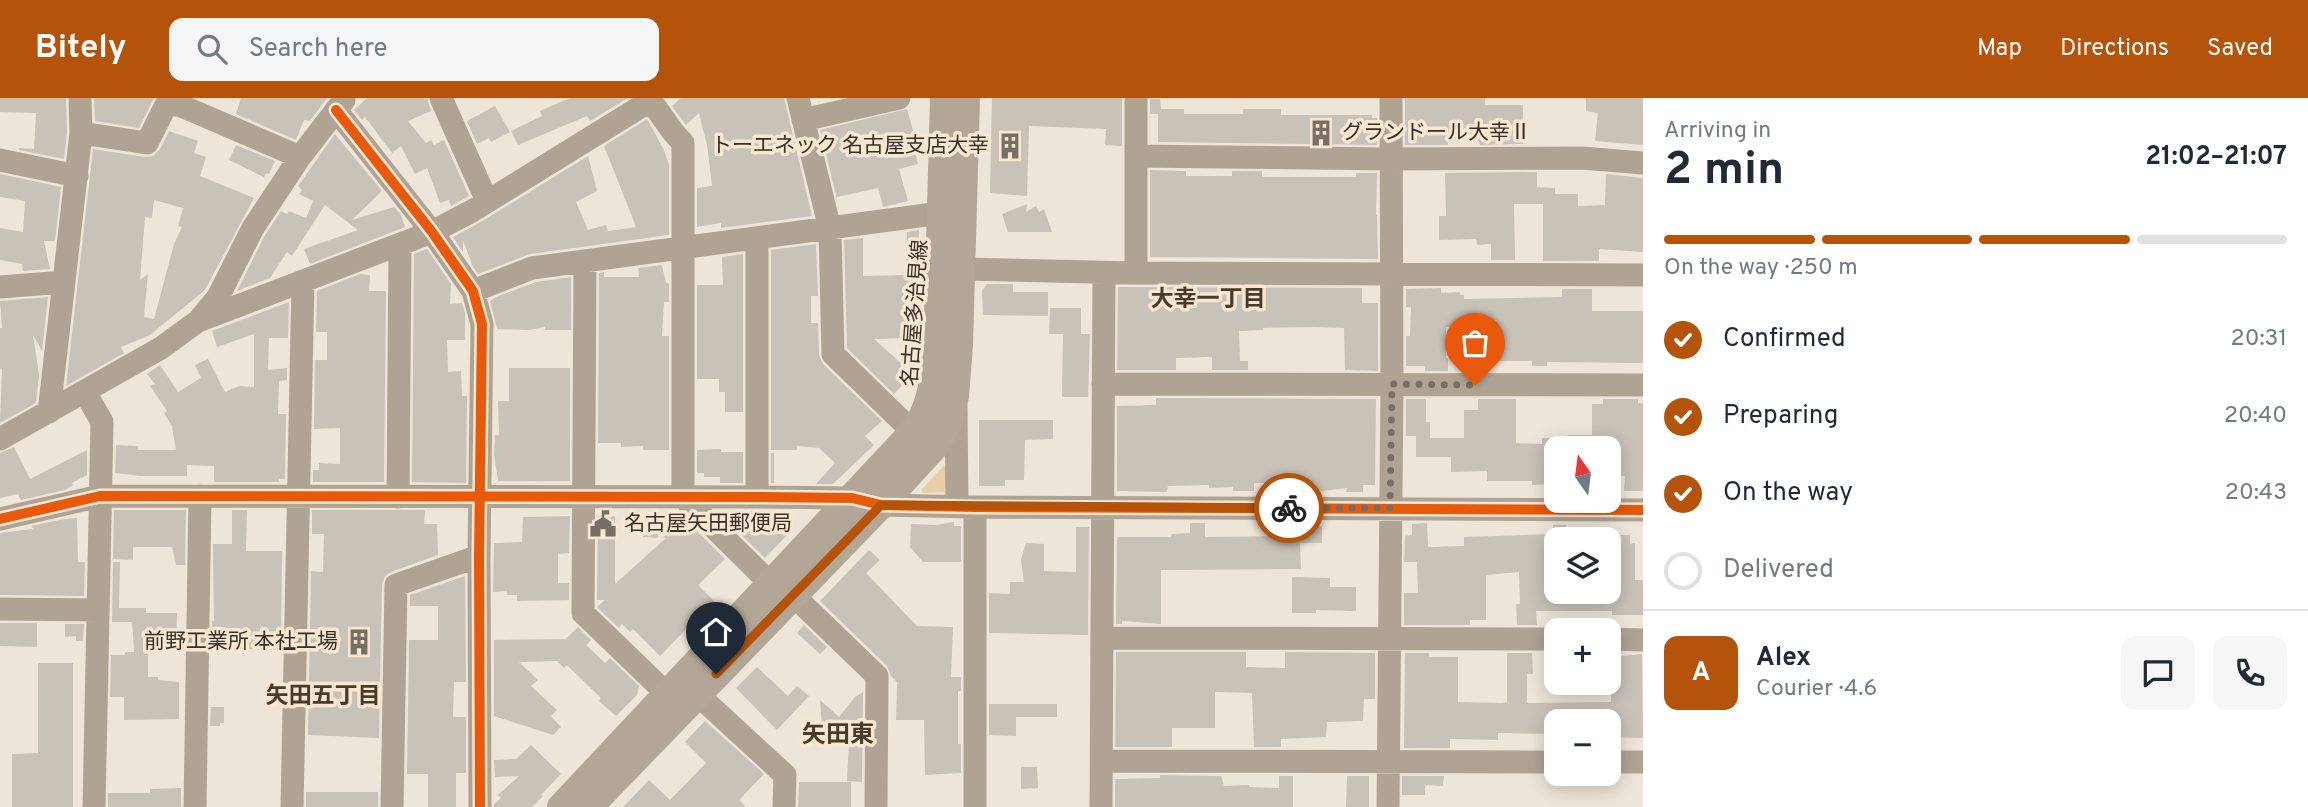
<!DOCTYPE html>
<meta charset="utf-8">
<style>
body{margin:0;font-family:Overpass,"Noto Sans JP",sans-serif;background:#f6f6f7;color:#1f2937;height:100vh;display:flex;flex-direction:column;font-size:26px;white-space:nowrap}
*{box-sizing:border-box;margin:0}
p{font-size:23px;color:#747a83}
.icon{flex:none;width:38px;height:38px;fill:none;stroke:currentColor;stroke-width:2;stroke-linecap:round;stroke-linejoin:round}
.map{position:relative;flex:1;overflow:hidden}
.drawer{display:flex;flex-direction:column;background:#fff;width:665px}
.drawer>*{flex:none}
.needle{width:46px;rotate:346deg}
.fabs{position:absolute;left:1544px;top:338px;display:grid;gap:14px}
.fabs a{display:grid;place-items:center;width:77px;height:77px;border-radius:14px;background:#fff;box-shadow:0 4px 18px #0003;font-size:35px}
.pin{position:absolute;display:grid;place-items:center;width:60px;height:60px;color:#fff;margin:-72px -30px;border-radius:50% 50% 50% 0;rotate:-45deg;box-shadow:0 0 7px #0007}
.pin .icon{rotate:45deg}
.courier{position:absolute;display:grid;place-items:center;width:70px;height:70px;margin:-35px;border:5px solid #b45309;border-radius:50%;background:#fff;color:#222;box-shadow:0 2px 9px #0007}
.head em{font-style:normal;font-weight:700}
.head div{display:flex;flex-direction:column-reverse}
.head{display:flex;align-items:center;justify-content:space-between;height:119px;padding:0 21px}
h1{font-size:46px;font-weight:700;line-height:52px}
.bar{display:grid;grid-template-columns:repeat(4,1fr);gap:10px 7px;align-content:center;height:84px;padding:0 21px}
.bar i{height:9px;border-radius:5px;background:#e0e1e3}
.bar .on{background:#b45309}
.bar p{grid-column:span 4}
.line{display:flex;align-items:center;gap:18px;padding:0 21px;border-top:2px solid #e0e1e3}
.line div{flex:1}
.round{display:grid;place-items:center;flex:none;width:74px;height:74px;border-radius:14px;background:#f6f6f7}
ol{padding:0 21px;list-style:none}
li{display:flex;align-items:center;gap:21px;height:77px}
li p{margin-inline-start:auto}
li .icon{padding:7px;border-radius:50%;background:#b45309;color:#fff;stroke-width:4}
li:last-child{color:#747a83}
li i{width:38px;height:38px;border:4px solid #e0e1e3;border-radius:50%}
header{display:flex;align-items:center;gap:42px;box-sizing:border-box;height:98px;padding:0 35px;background:#b45309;color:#fff}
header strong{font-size:33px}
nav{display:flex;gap:38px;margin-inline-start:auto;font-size:24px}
.search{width:490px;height:63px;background:#f6f6f7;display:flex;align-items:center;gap:18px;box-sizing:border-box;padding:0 24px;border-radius:14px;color:#747a83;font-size:26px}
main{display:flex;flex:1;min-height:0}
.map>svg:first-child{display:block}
.green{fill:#e9cda8}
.building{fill:#c9c2b9;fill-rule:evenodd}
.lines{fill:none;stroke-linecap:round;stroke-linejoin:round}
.minor{stroke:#afa494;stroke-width:23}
.major{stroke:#b2a697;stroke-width:28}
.cycleway-casing{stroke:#f7e6d0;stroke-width:15}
.cycleway{stroke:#e8590c;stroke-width:10}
.done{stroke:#776f66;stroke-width:7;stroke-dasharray:0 12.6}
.route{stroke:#b45309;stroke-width:9}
.labels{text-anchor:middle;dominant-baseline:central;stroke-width:7;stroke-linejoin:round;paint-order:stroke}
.poi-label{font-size:21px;fill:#373028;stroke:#f7e6d0;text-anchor:start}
.street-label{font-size:21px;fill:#373028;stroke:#f7e6d0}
.neighbourhood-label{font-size:23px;font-weight:bold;fill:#493b2a;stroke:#f7e6d0}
.quarter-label{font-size:24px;font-weight:bold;fill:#493b2a;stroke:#f7e6d0}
</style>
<header>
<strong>Bitely</strong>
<div class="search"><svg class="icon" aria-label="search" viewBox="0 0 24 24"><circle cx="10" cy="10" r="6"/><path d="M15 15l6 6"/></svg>Search here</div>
<nav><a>Map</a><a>Directions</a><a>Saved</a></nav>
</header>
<main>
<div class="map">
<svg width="1643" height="709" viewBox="0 0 1643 709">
<rect width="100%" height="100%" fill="#eee5d9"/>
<path class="green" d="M950,361l-1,33 -26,1 -2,-3z"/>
<path class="building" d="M0,0h66l1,34 -3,27 -45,-9v-2l15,1 2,-36 -36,-1z
M94,0h60l-15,30 -44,-7z
M241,0h86l-17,23 -6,-1 -8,20 -60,-26z
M367,0h60l4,13 -23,10 18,22 5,-3 3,5 10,-5 25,56 -18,10 -2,-6 -9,3 -13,-35 -12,6 -14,-28 -9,7 -27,-36 -3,3 -8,-10z
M570,0h58l-38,23 -3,-5 -69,29 -7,-14 31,-15 -2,-5z
M681,0h103l28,118 -91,12v-5l-24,4v-39l15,-2 -5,-41 -8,-32 -13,12 -14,-19z
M992,0h130v48l-17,-1 1,-16 -77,-3 -2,70 -37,-3z
M1405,0h80v7h38v39l-43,1 -1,-5 -31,1v4h-43z
M1586,0h57v47l-48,-4 3,-28 -12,-2z
M1150,1h10l1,10h23v5h59v-5h38v6h91v3h5v27l-219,-3v-28h-8z
M495,8l15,26 -19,10 -2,-4 -12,6 -10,-23z
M907,11l11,39 -4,1 4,15 -19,5 9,32 -25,6 -5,-19 -41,9v2l-17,-69z
M647,21l17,31 5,15v70l-139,19 -52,20 -5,-7 -10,-27v12l-10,-15 26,-14 109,-67 9,35 -21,11 12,28 18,-5 2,6 28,-4 -32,-81z
M169,33l29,10 -4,12 12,4 -6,19 54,22 -49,92 -55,45 -29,12 3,6 -58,33 27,-237 52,8 8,-1 7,-7zM154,102l29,8 -5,18 4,1 -8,17 -20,75 -10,-2 4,-43 -8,6 5,-63 7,1z
M335,36l47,57 -30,29 42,-13 7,8 4,12 -95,37 -6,-15 54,-19 -33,-25 -33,51 -5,-4 -17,26 -33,13 28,-56 16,-24 6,3 2,-3 17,7 7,-17 -14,-7 3,-4 -4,-4z
M236,47l39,16 -6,13 -3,-1 -2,4 -35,-17z
M1150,72l36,1v5h46v-5h30v6h94v-4h21l-1,42h1l1,44 -228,-2z
M1537,74v15l18,1v6h23v12l27,-1 1,-31 37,4v74l-44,-3v12h-56v-57h-29l1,56h-24v-16l-14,1 -1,-6 -37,1v-24h7l-1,-43z
M0,76l61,13 -6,54h-11l6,28 -27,2 -1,-7 -22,-4v-32l23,4 2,-31 -25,-4z
M1027,106l-1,8 10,-6 3,6 5,-3 8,23h-44l-6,-18z
M919,132v81h-5v27l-40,1 39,35 -19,20 -47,-46 -3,-108 19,-2v38l42,-1 2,-43z
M816,146l2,52h-7v27h7l1,32 4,9 59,57 -17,15 9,9 -41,39h-17l19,-21 -16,-15 -22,-2v4h-26v-200z
M427,151l24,35 -1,20 12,-1 3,10v27h-18l1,32 13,-1 1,25h5l-1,87 -54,-1 2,-228z
M743,156v158h-18v-20h-6v-13h-22v-94h26l-1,-28z
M662,167l4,18h3v19h-5l-2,34h7v114h-26v-4l-22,1v-4h-23l1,-170 5,-1v5h35l-1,-9z
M360,176l10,1 -1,16h17l-2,191h-71v-12h6v-7l21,1v-36l-26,1 1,-69h12v-28h-11l1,-41z
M571,179v53h-26v-3l-17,3 -31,-1 -7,-28 6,-4 40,-15z
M987,186h26v8h35v24l-65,-1 -1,-24z
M1118,189l244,1v15h16v68l-33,-1 -1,-42 -29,-1 -52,1v2l-24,1 1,30h8v9h-36v-13l-36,1v12h-59z
M1441,190v5l19,-1v3h4v4l98,-2v-8h30v22h51v52l-96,-1v4h-15v-5h-39v-34h-47v31h2v13h-23v-5h-19v-30h4l1,-29h-5v-18z
M48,199l-6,54 -9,-16 6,40 -3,28 -36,20 2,-54 -2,-1v-40h2l-2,-27z
M289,204l-1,36h-19l-1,32 19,-2v12l-8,1 -1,33h8l-1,65h-6v3h-65v-16l-27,-1v11h-47l-25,-3 1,-28 22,1v4h38l-4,-24 -8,-13 3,-2 -17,-25 5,-2 -8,-10 13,-9 18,27 23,-14 -6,-13 13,-6 17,33 14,-6 15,1v-53l-37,13 -5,-16z
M1050,210h31v26h9l-2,63h-26l1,-63h-14z
M509,270h61v113h-72l-4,-27 1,-19h4l-1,-34h11z
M1156,300l220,1 -1,86h-12v7h-17l1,-4 -32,4v-9h-61v8h-21v-4l-24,1v-3l-41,1 -1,6 -50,-1v-85l39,-1z
M1406,301h20v23h4v16h34v-28h14v-11h38v44l26,1v-6h14v46l-24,1v-4h-45v-10l-36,1v-15h-35v-21h-10z
M1603,301h35v4h5v88h-19l1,-15h-17v-28h-40l-1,-13h25v-31h11z
M979,322h74v19l-28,1 -1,40h-19v6h-26z
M14,349l16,32 57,-29v25l-15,8 1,2 -8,5 -44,10 -3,-6 -18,4v-45z
M721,351v3h22v31h-23v-6h-16v-4h-7v-23z
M771,355h3v30h-3z
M114,412h72l-1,55h-9l-4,-18h-39v13l-20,-1z
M232,412h15l-1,41h36l-1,99 -65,-2v-6h-4v-21h2l-1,-77h19z
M312,412h113l-1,14h13l1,31 -47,17 -6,4 -3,8 -3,154 -71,-3 3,-164 12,1 1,-38h-12z
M717,413h62v7l13,12 -27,28z
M643,417h15v23l-15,-1z
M570,418l-1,37 -11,1v29h11v17l-52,1v-6h-10v-4l-14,1 1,-49 28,-1 1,-25z
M598,418h17v68l51,-46h-3l20,-21 42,42 -27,26 22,22 -19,19 -6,-6 -35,36 -27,-27 -3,3 -8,-8 -3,4 -22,-21 8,-7h-8z
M77,420l1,44h7l-1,34 -84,-1v-62l33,-4 -2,-3 33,-7z
M954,424v4h7v36h-38l-13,-15 1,-23 26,1z
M1190,425h15v14l94,-1v-10h23v17h-22l1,26 -140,1v54l-39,-3v3h-6l1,-87h54l1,-3 18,-1z
M1427,425l1,24 36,-1v-9l89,-3v-9h13v14h-10v53h56l2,-35h-6v-22h22v9l5,-1v37h8v35h-31v-4h-76l1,14h-20l-1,-21h4l-1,-32 -33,3v45h-16v5h-66v-32h14l-1,-31h-13l1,-26 7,-1v-11z
M1076,429h13l-1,108 -99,-2v-40l21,1v-12h14l-3,-23 5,-16 18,1v27l32,1z
M869,452l11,10 -14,13 51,53 36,1 -2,50h10v14h-3v53h3v29l-36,2 -1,-55h-28l1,-36h2l-8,-8 -4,-10 -67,-65z
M113,464h7l-1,46h27v5h31l-1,33h-28v31h10v3l21,2v37l-55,1v-23h-14l1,-42h14v-3h9l-2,-30h-20z
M465,478l1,106h-12l-1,35h13v56h-10v34h-28v-33h-21l2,-134h29v-34h-28v-11z
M1292,479l38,1v9h26v24l-40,-1v3h-24z
M0,525h37v24l-37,-1z
M65,526h19l-1,17h-7v-5l-11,1z
M804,527l23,22 -7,7 -23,-21z
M578,529l13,13 -5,5 19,18 5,-5 29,28 -2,9 -21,21 -17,-15 2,-3 -34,-33 -3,3 -7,-7 -38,1 19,18 -7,6 26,24 -6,6 10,11 -8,8 -59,-19v-76l72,-1z
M1116,554h130v15l39,1v-16l90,1v46h-11l-1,22 -36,1 -1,15 -45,2v8h-27l-2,-54 -37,-1v36h-43v19h-57z
M1405,555h24v4h29v45l44,1 5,-1v-49h25l1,21h-6v29l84,-1v-45l31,-3 1,84 -35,-1v-16h-52v13l-58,-1v7l-48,-1v9h-46z
M38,565h35v144h-61v-53l26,-1z
M757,569l31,29 9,-10 12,10 -32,34 -41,-42z
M863,594l-1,90 -15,-1 2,-41 -26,-1 -3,-39 19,17 16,-20z
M989,606h68v13h-41v19l-27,-1z
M211,609h13v16h-4v3h-10z
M705,623l59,53 -25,26 7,7h-123l26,-27 21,20 36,-37 -21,-21z
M531,647l30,29 -20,21 2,1 -11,11h-38v-3l7,-6 -3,-3 21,-19 -24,1 -1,-17 22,-1z
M1021,669h16l1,21 -17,1z
M1160,677l61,1 3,10 25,-1v2l30,1v-12h14v31h-178v-28l45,-1z
M1347,678h22v31h-23z
M1402,678h42l-1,10 -18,-1v10h-23z
M799,684h52v25h-53z
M181,690v19h-73v-14h42v-4z
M306,694h72v15h-72z"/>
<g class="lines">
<path class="minor" d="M441,0l46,103
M649,0l24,34 10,11v354l88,87
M798,0l32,131 3,125 80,78
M336,12l96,122 41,59 9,33 -3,232 1,251
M803,22l96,-22
M81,35l66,10 19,-38h13l121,52
M1136,58l255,3 191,-1 61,5
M0,62l77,16
M585,163l-2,352 84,81
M961,171l175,4 507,2
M1136,175v-175
M0,189l64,-5
M473,193l59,-23 409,-55
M198,223l234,-89 40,-21 178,-110
M1103,286l540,1
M85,294l17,30 -8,385
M956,308l1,100
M49,314l32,-279 -1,-35
M0,341l161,-91 37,-27 20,-24 35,-69 47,-71 44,-57
M398,399l2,-252
M757,399v-258
M0,421l100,-23 657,1 95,1 29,7 94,2 668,3
M793,497l84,81 -1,131
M0,511l98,1
M1102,540l454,1
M1608,541l35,1
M697,596l88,81 -1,32
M1102,663l454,1
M1608,664h35
M195,709l5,-311
M292,709l11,-525
M392,709l4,-222 83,-29
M975,709v-300
M1101,709l3,-534
M1388,709l4,-423 -1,-286"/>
<path class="major" d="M561,709l352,-375c18,-24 20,-50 24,-79l7,-255
M589,709l292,-302 53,-58 8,-13 7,-14 6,-24 4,-51 7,-247"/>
<g class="cycleway-casing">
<path id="cycleway" d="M336,12l96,122 41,59 9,33 -3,232 1,251
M0,421l100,-23 657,1 95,1 29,7 94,2 668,3"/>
</g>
<use href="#cycleway" class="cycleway"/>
</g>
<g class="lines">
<path class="done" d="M1289,410h101l2,-124 83,1"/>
<path class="route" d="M716,576l165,-169 408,3"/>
</g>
<defs>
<g id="building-bare" transform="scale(2.1)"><path d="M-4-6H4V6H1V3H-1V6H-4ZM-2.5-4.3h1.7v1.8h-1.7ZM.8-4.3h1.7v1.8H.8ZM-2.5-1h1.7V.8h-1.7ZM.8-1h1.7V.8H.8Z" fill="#776f66" stroke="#f7e6d0" stroke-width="2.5" paint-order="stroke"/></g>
<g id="civic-bare" transform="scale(2.1)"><path d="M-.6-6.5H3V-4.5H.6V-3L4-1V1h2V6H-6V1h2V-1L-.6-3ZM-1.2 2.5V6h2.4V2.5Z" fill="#776f66" stroke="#f7e6d0" stroke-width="2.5" paint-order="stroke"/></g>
</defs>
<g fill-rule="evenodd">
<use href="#building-bare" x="1321" y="35"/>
<use href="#building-bare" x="1010" y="48"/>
<use href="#civic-bare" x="603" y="426"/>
<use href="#building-bare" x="359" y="544"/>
</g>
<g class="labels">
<g class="poi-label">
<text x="1342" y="35">グランドール大幸Ⅱ</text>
<text x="989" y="48" text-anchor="end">トーエネック 名古屋支店大幸</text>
<text x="624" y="426">名古屋矢田郵便局</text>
<text x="338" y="544" text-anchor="end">前野工業所 本社工場</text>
</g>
<g class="street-label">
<text transform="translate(916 215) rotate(-86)">名古屋多治見線</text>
</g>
<g class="neighbourhood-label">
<text x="1208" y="202">大幸一丁目</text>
<text x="323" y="599">矢田五丁目</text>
</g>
<g class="quarter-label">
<text x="838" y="638">矢田東</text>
</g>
</g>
</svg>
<div class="fabs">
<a><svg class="needle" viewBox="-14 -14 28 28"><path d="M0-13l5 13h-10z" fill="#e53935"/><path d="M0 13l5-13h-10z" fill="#747a83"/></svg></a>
<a><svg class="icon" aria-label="layers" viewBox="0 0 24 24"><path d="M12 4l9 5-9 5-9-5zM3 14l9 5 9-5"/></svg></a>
<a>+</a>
<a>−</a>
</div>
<div class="pin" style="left:1475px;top:287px;background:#ea580c"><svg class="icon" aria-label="bag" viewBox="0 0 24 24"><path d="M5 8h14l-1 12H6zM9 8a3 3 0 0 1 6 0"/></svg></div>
<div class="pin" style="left:716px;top:576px;background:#1f2937"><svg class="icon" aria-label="home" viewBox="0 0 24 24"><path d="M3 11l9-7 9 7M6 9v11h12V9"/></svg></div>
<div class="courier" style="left:1289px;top:410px"><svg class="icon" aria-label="bike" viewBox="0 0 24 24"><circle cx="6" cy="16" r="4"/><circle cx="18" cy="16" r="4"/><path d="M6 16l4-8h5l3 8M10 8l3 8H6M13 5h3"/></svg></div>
</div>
<section class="drawer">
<div class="head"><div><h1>2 min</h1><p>Arriving in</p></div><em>21:02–21:07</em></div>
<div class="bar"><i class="on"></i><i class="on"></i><i class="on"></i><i></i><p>On the way · 250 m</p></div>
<ol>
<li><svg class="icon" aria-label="check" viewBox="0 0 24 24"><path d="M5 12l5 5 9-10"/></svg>Confirmed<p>20:31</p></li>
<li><svg class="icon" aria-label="check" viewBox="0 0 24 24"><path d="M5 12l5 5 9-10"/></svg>Preparing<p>20:40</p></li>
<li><svg class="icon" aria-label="check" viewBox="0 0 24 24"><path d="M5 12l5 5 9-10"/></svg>On the way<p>20:43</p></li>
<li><i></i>Delivered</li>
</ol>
<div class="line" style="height:126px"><b class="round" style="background:#b45309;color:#fff">A</b><div><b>Alex</b><p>Courier · 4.6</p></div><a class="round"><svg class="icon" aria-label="chat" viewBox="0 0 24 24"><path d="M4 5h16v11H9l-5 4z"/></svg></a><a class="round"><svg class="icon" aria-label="phone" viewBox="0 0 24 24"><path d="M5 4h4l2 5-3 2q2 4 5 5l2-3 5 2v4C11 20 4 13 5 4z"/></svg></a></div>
</section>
</main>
